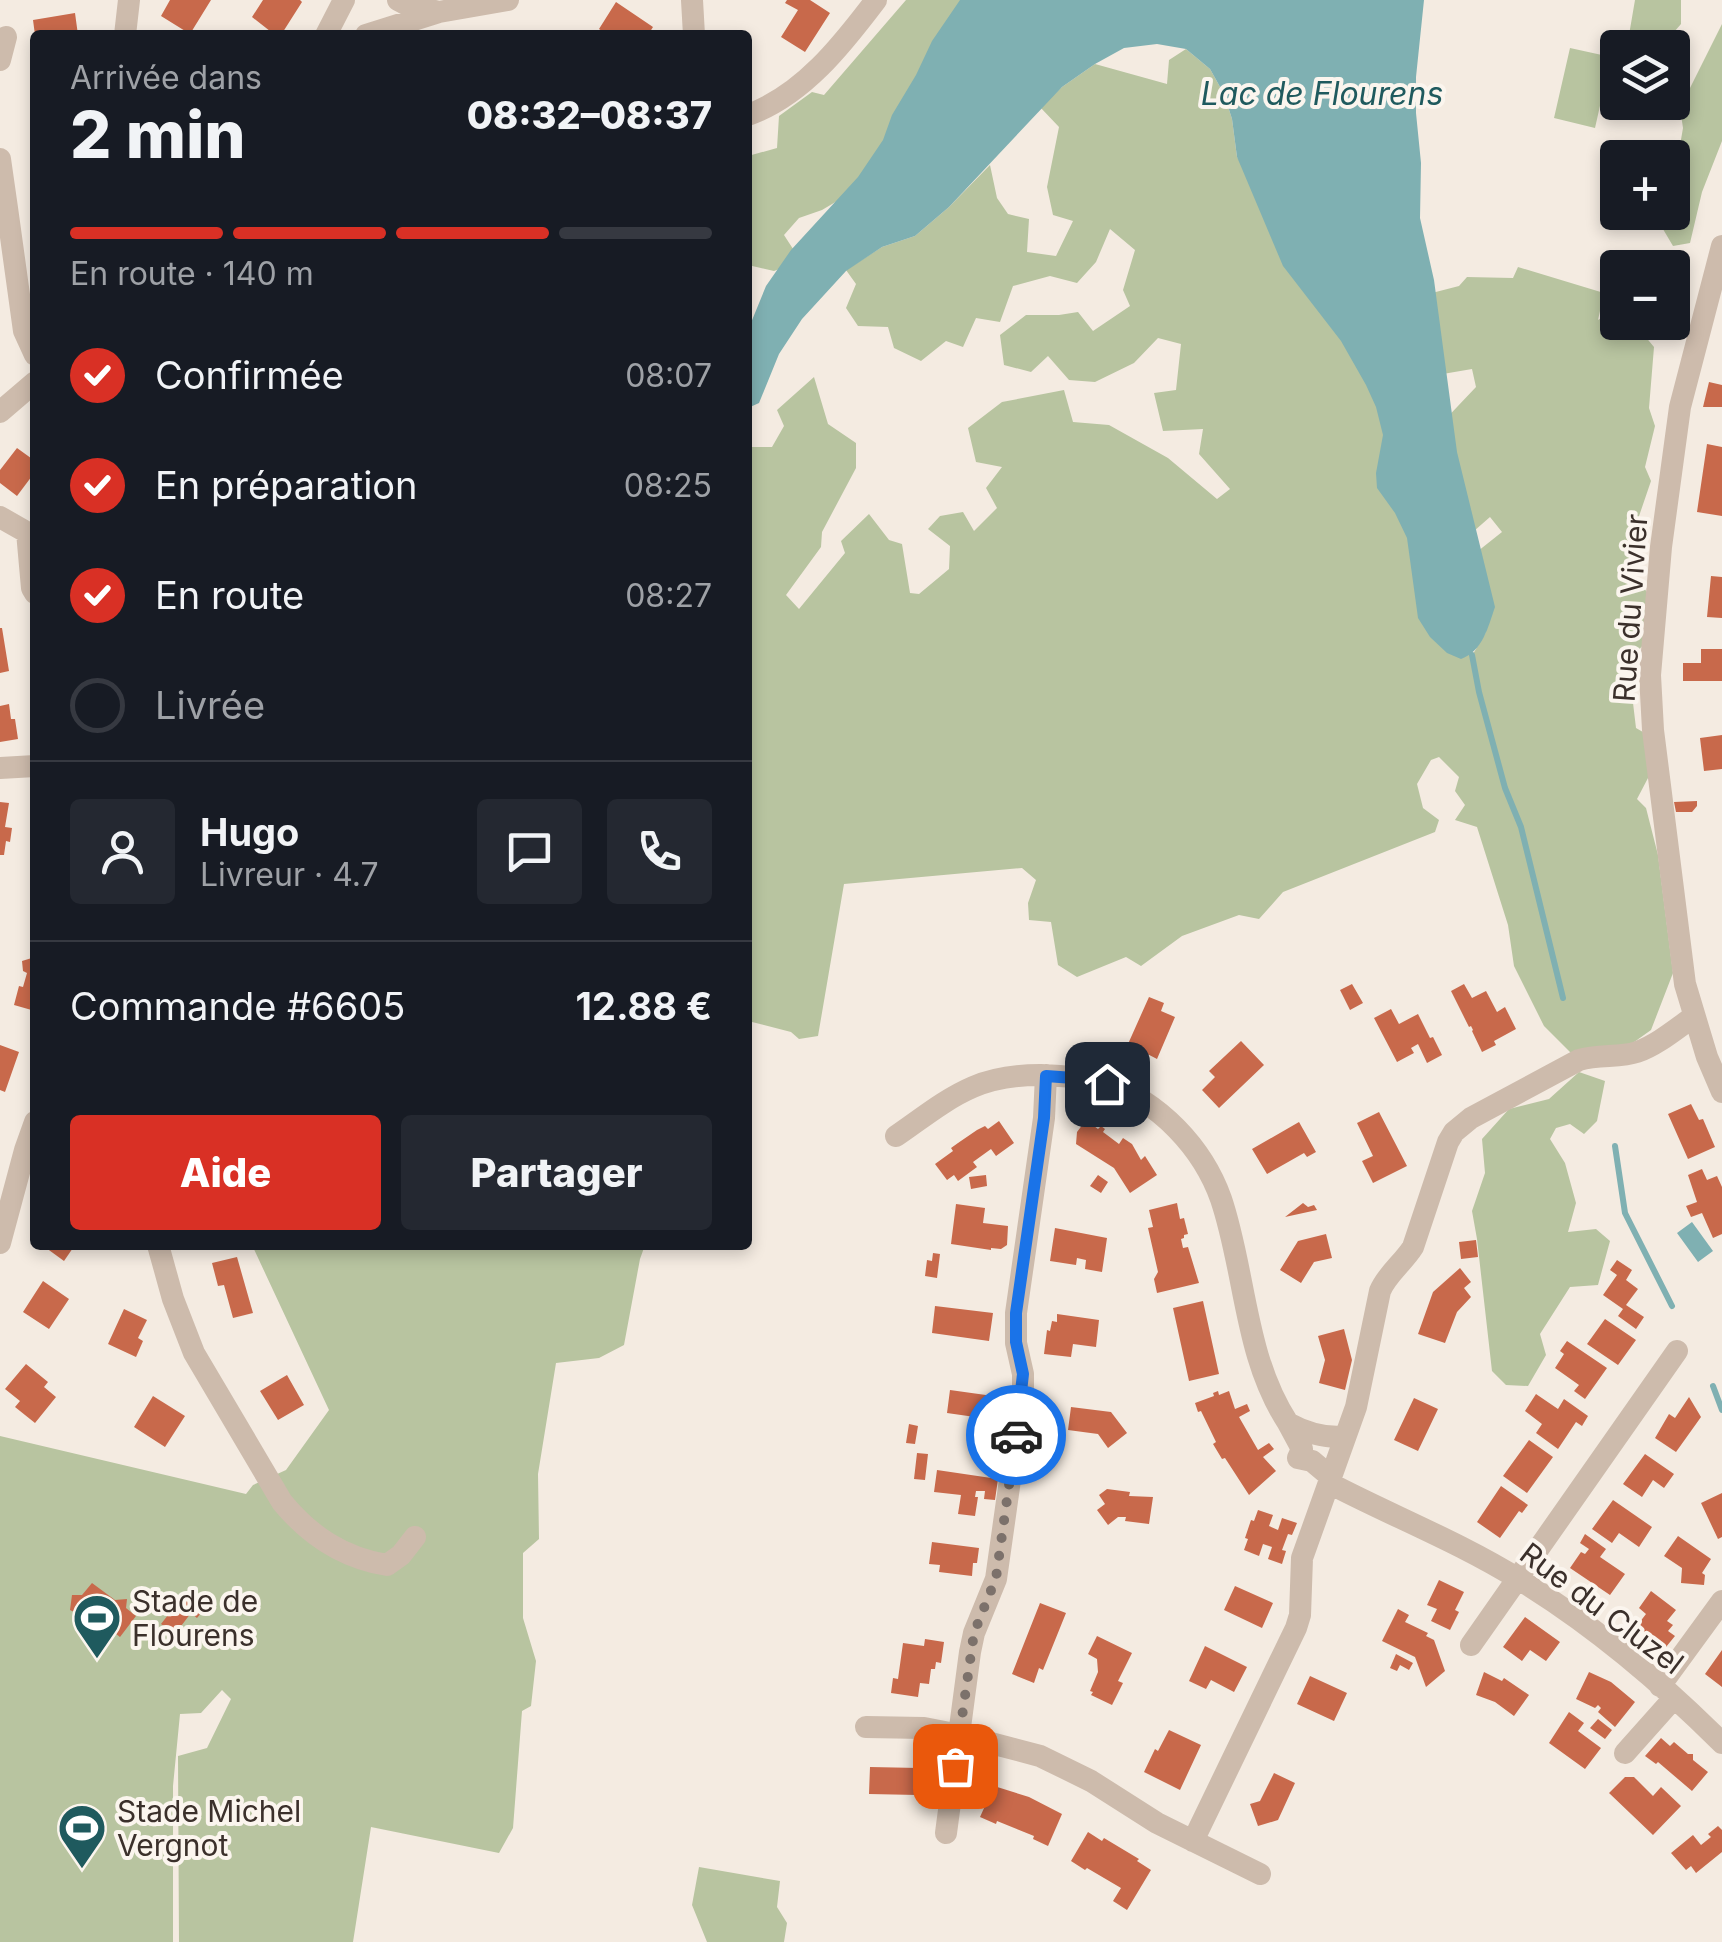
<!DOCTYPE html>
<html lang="fr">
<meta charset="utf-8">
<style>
body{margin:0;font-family:Inter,sans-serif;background:#242831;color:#f1f3f6;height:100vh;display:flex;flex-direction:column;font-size:38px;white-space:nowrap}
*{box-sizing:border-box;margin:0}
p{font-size:32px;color:#9ea1a6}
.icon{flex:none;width:55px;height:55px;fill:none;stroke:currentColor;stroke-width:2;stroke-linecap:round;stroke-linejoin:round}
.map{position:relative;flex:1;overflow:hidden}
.side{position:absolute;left:30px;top:30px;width:722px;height:1220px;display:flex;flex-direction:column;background:#171b24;border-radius:10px;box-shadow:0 5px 15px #0003}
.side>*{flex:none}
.controls{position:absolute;left:1600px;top:30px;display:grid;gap:20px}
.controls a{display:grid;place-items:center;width:90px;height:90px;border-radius:10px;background:#171b24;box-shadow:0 5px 15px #0003;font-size:50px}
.pin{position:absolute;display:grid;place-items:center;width:85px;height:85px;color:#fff;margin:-42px;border-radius:20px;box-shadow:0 5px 15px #0006}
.courier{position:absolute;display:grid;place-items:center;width:100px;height:100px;margin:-50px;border:8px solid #1a73e8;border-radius:50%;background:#fff;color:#222;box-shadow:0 2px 12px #0007}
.overview em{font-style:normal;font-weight:800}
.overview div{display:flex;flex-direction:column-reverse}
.overview{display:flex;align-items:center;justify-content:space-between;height:170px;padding:0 40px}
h1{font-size:65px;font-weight:800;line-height:75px}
.bar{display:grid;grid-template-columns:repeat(4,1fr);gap:15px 10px;align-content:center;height:120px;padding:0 40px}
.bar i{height:12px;border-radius:8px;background:#363941}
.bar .active{background:#d93025}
.bar p{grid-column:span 4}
.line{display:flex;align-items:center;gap:25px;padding:0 40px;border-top:2px solid #363941}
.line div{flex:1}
.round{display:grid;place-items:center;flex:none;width:105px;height:105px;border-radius:10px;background:#242831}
ol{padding:0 40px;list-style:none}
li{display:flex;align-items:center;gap:30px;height:110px}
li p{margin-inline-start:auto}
li .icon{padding:10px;border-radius:50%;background:#d93025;color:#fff;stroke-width:4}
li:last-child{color:#9ea1a6}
li i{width:55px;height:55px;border:5px solid #363941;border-radius:50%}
.primary-button{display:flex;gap:20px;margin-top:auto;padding:20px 40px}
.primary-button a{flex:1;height:115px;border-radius:10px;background:#d93025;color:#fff;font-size:40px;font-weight:800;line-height:115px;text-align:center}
.primary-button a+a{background:#242831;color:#f1f3f6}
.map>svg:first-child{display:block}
.green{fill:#b8c4a0}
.water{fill:#7fb0b2}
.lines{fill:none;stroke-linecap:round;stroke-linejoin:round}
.stream{stroke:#7fb0b2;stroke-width:6}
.building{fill:#c8694b}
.street{stroke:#cdbbac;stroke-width:22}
.done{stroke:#7c716b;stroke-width:10;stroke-dasharray:0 18}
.route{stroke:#1a73e8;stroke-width:12}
.labels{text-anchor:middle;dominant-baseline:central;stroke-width:8;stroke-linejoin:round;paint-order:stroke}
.street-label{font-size:30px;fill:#3b302b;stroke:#fbf5ee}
.poi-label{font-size:30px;fill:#3b302b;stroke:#fbf5ee;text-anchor:start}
.water-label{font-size:32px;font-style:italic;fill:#1f5a5e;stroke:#fbf5ee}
</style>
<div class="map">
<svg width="1722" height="1942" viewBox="0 0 1722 1942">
<rect width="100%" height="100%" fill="#f4ebe1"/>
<path class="green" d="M906,0h85l-132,188 -37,22 -23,8 -15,17 11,17 -5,13 -16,6 -26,-6v-109l29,-8 2,-32 33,-24 12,3z
M1635,0h46v24l-20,23h-38l-9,-15 15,3z
M1722,24v117l-20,51 -12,51 -17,3 -16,-27 4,-6 11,-1 1,-54 5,-1 5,-29 -3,-20z
M1570,48l41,9 -16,71 -41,-10z
M1186,49l24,20 14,25 8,25 5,38 116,179 120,318 13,-22 -18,-73 34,-27 -12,-15 -24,21 -27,-112 37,-39 -4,-18 -35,6 -9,-81 31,-8 8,-9 46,1 5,-11 86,26 -6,27 13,-8 6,2 1,8 16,1 20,24 -5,61 6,18 -10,41 6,14 -14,41 -4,52 17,22 -2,44 -20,21 8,67 12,7v43l-11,21 9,9 12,47 15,118 -22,57 -21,15 -59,8 -27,-27 -30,-60 -6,-41 -31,-98 -22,-7 10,-15 -10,-14 4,-14 -20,-20 -8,3 -14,24 6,24 16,12 -4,12 -152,60 -24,27 -20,-4 -57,21 -41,30 -15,-9 -49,20 -19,-12 -7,-43 -22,-2 -1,-17 8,-23 -14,-12 -178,16 -26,152 -19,3 -8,-7 -43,-11v-574h24l12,-21 -7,-16 37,-33 14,47 28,19v25l-34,64 -1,15 -35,48 13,14 46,-56 -4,-12 28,-27 20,26 13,4 8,49 9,1 30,-25 1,-23 -22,-17 12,-13 23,-4 11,19 23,-23 -11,-20 16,-21 -26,-5 -8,-34 34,-26 62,-12 9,32 36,3 59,33 49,41 13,-10 -31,-35 4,-25 -40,2 -9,-38 22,-3 5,-46 -23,-6 -24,25 -39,19 -26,-2 -21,-24 -17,16 -27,-7 -4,-30 26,-20h33l19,-3 15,19 37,-25 -7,-16 12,-40 -25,-21 -14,33 -19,21 -27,-7 -37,10 -13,36 -24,-4 -13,29 -17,-6 -25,20 -27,-13 -6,-21 -30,-1 -12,-18 10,-24 -10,-14 36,-23 33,-11 34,-29 41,-42 7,33 11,16 21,5 -2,33 29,4 17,-35 -20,-6 -6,-28 12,-60 -19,-20 22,-20 33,-23 72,20 2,-24z
M1579,1072l26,9 -8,40 -13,13 -14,-10 -14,4 -6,11 15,24 11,40 -8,29 28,-3 14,12 -12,44 -28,2 -30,47 6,21 -18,31 -22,-1 -14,-14 -15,-132 -5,-28 13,-38 -3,-34 27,-30 40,-10z
M252,1245h393l-5,14 -16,86 -25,13 -43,5 -18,111 1,65 -16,14v65l13,43 -5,45 -9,5 -9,117 -14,25 -128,-26 -18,115h-174l-1,-186 29,-8 24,-49 -9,-9 -21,23 -21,1 -7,72v156h-173v-506l246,58 7,-9 33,-15 43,-60z
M699,1867l81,14 -3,26 10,16 -3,19h-77l-15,-37z"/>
<path class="water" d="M960,0h464l-8,77v36l5,50 -1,55 14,62 23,172 38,155c-7,20 -12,44 -34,52l-14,-6 -17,-16 -12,-19 -11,-80 -12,-25 -18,-25 -1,-15 7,-38 -7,-28 -10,-22 -25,-44 -58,-75 -46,-109 -5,-38 -8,-25 -14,-25 -24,-20 -29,-5 -33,4 -29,16 -33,23 -113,120 -34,29 -33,11 -36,24 -44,48 -23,35 -20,49 -11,5v-78l18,-44 25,-36 67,-73 25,-37 9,-25 24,-40 16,-34z
M1692,1222l21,29 -15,11 -21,-29z"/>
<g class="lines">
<path class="stream" d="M1472,655l7,37 26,96 16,39 42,171
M1615,1146l10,67 47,93
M1713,1386l9,24"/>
</g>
<path class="building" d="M170,0h41l-21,34 -29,-18z
M263,0h37l2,2 -21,33h-6l-23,-18z
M787,0h23l20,13 -25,39 -24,-15 17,-27 -13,-7z
M616,2l37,25 -5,8h-40l-9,-6z
M75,13l3,22h-43l-2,-15z
M1709,382l13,3v22h-19z
M1707,444l15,3v69l-25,-4z
M17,448l18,13v11l-18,24 -17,-13v-13z
M1711,576l11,1v41l-15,-1z
M0,628h2l7,43 -9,2z
M1701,649h21v32h-39v-18h18z
M9,704l2,15h4l3,20 -18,3v-36z
M1722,735v34l-18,2 -4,-33z
M1697,801v5l-5,6h-16l-2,-10z
M0,802l9,1 -4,24 7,1 -2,14 -4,-1 -2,14h-4z
M35,957v54l-21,-6 5,-19 4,1 4,-14 -4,-2 -1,-10z
M1352,984l11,19 -13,7 -10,-20z
M1464,984l8,14 14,-7 11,21 8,-5 11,22 -22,12 2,4 -14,7 -10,-21 1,-1 -2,-4 -2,1 -18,-36z
M1149,997l15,6 -3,8 14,6 -18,42 -29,-15z
M1391,1009l8,15 19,-10 12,24 3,-1 9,18 -15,8 -9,-19 -7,4 3,5 -17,9 -23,-44z
M1241,1041l23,24 -45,43 -17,-18 13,-13 -6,-6z
M0,1045l19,7 -14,40 -5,-2z
M1691,1104l8,16 4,-1 12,28 -27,12 -20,-45z
M1379,1112l28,54 -34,17 -11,-22 11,-5 -16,-33z
M1086,1120l12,9 3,-3 4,3 -2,3 16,12 4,-6 9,6 9,16 4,-4 12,19 -27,18 -16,-25 -38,-24 1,-12z
M999,1121l15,22 -18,13 -5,-7 -18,13 4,5 -19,14 -4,-6 -7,5 -12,-16 18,-13 -2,-3 7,-5 19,-13 8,-4 3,3z
M1299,1122l17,30 -9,5 -3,-4 -37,21 -15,-25z
M1702,1169l5,11 10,-4 5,11v47l-9,4 -11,-25 -11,4 -5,-11 11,-4 -9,-27z
M986,1175l1,11 -16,3 -2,-12z
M1098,1175l10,7 -7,11 -11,-7z
M1177,1203l3,16 4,-1 4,16 -4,1v3l-3,1 2,9 5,-1 11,36 -42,10 -3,-14 4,-7 -10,-44 5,-1 -4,-17z
M1303,1203l5,4 6,-2 3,5 -32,7z
M956,1204l29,4 -2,15 25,3 -1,19 -6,4 -10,-1v2l-40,-6z
M1055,1228l52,10 -5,34 -17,-3 1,-9 -9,-2 -1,7 -26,-4z
M1326,1234l6,24 -18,4 -13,21 -21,-13 18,-29z
M1476,1240l2,17 -17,2 -2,-17z
M42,1245h33l-11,16z
M933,1253l7,1 -3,24 -12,-2 2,-16 5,1z
M237,1257l16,56 -20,5 -9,-33 -6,1 -6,-23z
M1617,1260l15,10 -6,10 12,9 -12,16 18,12 -8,12 -18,-13 5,-7 -20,-14 14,-20 -7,-5z
M1460,1268l11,14 -7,6 7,9 -14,15 -12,31 -27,-9 15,-42z
M43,1281l26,18 -20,30 -26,-17z
M1203,1301l16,73 -30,7 -16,-73z
M935,1306l58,7 -4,28 -57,-8z
M124,1309l23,11 -9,18 5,3 -7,16 -28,-13z
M1057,1314l42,6 -3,27 -23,-3 -2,13 -27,-3 3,-24 3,1 2,-10 5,1z
M1605,1319l31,21 -18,25 -31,-21z
M1344,1329l8,31 -7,30 -26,-7 6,-23 -7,-24z
M1567,1341l40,27 -22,31 -11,-8 5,-6 -24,-17 9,-14 -4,-3z
M26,1364l22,18 -4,5 12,10 -21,26 -20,-16 5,-6 -15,-12z
M287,1375l17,30 -26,15 -18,-29z
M950,1390l43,6 -5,37 -15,-2 2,-14 -28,-4z
M1218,1391l1,4 10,-4 6,18 12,-5 3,7 -11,6 19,33 11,-7 5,6 -11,8 13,14 -27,24 -24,-37 -3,1 -9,-15 3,-2 -15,-31 -3,1 -3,-9 19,-7 -1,-3z
M1536,1394l22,15 6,-10 24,17 -6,10 -6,-4 -18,27 -22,-16 6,-9 -17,-13z
M153,1396l32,20 -20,31 -31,-20z
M1689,1397l12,20 -25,35 -21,-14 14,-24 6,4z
M1414,1398l24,11 -20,42 -24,-11z
M1071,1407l40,5 16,21 -19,15 -10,-14 -30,-4z
M909,1424l9,2 -3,18 -9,-1z
M1529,1440l24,17 -26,36 -24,-17z
M917,1453l11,1 -3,26 -11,-1z
M1645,1454l29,20 -10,14 -11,-8 -11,17 -19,-13z
M937,1470l61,9 -3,21 -11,-1 1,-8h-9l-1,6h3l-3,19 -17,-2 3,-19 -27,-3z
M1501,1486l27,19 -6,8 -3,-2 -19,27 -23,-16z
M1107,1489l23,3 -1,4 24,1 -4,27 -24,-3 1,-4h-8l-10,8 -11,-15 8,-6 -6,-9z
M1722,1493v44l-4,2 -17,-36z
M1613,1500l39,27 -13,20 -20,-14 -7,10 -20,-14z
M1258,1510l15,5 -4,11 9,4 4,-12 15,5 -5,12 -4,-1 -6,16 4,1 -4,13 -14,-5 4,-12 -9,-3 -4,12 -15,-6 4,-11 -3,-1 6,-18 3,1z
M1585,1534l21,15 -6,8 25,17 -15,21 -40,-27 11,-16 4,2 4,-5 -9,-6z
M1678,1536l33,23 -9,14 3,2 -1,10 -23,-2 1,-15 -18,-12z
M932,1542l47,6 -2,15h-4l-1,13 -33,-4 1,-7 -11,-1z
M1439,1580l25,12 -9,18 4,2 -9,18 -19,-9 6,-12 -10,-4z
M92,1583l23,17 12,-1 -1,9 10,8 -16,21 -22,-17 -24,-2v-6l-4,-2 2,-15h10z
M1235,1586l38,17 -11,25 -38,-18z
M1651,1591l25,19 -9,11 6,4 -5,6 7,5 -9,11 -30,-20 10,-13 -7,-6z
M186,1592l20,15 -9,11 -6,-5 -16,21 -14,-10z
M1040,1603l26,10 -23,57 -4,-2 -5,15 -22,-9z
M1398,1609l11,6 -4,7 23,11 -2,3 8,4 11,31 -19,16 -11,-30 -33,-16z
M1525,1617l35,25 -14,19 -16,-11 -8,11 -19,-14z
M1097,1636l35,17 -14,28 5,2 -11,22 -21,-10 2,-3 -3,-1 8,-19 -1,-13 -9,-5z
M925,1639l19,3 -3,21 -5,-1 -1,7h-4l-2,15 -9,-1 -2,14 -27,-4 2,-15 5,1 5,-36 21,3z
M1205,1646l42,21 -13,25 -23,-12 -5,9 -17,-8z
M1722,1650v37l-17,-13z
M1396,1654l17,9 -4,7 -9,-5 -3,6 -7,-3z
M1484,1672l18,9 2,-3 25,17 -15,21 -19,-14 -19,-7z
M1589,1672l22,10 24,20 -20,25 -17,-15 3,-4 -3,-3 -3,3 -19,-9z
M1310,1676l37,17 -13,28 -37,-17z
M1569,1712l15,11 -6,8 23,17 -16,21 -36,-26z
M1598,1719l14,11 -7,9 -15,-11z
M1169,1730l32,15 -21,45 -36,-18 11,-23 3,2z
M1661,1738l9,8 4,-4 14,12h5v6l15,12 -16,19 -34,-29 -2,2 -11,-8z
M870,1767l49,1 -1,27 -49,-1z
M1274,1773l21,10 -17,37 -20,6 -8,-22 10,-3z
M1625,1777h9l19,19 8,-9 20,19 -28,29 -44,-42z
M994,1786l35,11 33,17 -14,32 -15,-7 1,-3 -37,-15 -1,3 -16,-7z
M1718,1826l4,4v22l-26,21 -5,-7 -5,4 -15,-17 22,-18 8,10 10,-8 -3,-3z
M1088,1832l14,9 2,-3 35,21 -2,2 14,9 -24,40 -14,-9 8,-13 -34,-20 -2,2 -14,-9z"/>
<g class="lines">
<path class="street" d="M398,0l17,9 20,2
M692,0l2,35
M125,35l4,-35
M326,35l18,-35
M366,35l73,-23 69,-12
M0,60l6,-23
M748,115c55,-20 94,-70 128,-115
M0,159l7,49 -7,1
M7,208l17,123 11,24
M1722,246l-42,161 -19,140 -11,128 3,55 32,254 22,73 15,35
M0,412l35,-30
M0,517l35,20
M27,532l5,56 3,5
M0,768l35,-2
M896,1136c25,-17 49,-37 77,-49 21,-9 44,-12 67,-12 22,1 45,2 67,9 52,17 96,64 114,115 25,74 23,157 67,224
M0,1243l25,-93 10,-28
M158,1245l15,54 21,54 88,149c28,34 61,56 105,63l14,-10 14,-18
M1331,1477l-19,-16 -14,-3 4,-9 -14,-26c18,10 36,15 57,14
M1329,1483c63,33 130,59 191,97 72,44 142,103 202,163
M1471,1645l206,-294
M1660,1686l62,-85
M866,1727l58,1 36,7 80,21 51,25 66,42 103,51
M1625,1753l49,-55
M946,1833l24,-181 4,-19 22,-54 27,-191v-14l-7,-31v-30l28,-195 2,-43
M1193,1841l103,-213 4,-13 2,-57 54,-151 24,-116c7,-17 23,-28 33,-44l35,-105 6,-10 17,-14 108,-58c20,-6 41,-2 58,-8 20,-7 39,-23 56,-35"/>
</g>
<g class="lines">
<path class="done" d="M955,1766l19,-133 22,-55 20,-143"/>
<path class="route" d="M1016,1435l7,-61 -7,-32v-29l28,-195 2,-42 41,3 20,5"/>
</g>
<defs>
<g id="stadium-pin" transform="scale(2.5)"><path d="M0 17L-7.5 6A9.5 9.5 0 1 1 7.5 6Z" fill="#1f5a5e" stroke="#fbf5ee"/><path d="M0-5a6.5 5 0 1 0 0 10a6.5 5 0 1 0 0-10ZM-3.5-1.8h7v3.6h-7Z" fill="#fff"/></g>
</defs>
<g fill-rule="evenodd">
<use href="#stadium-pin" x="97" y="1618"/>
<use href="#stadium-pin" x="82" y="1828"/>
</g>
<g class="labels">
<g class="street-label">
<text transform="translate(1630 608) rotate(-86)">Rue du Vivier</text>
<text transform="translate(1602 1608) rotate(37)">Rue du Cluzel</text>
</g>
<g class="poi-label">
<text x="132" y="1601">Stade de<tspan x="132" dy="34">Flourens</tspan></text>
<text x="117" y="1811">Stade Michel<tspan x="117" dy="34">Vergnot</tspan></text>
</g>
<g class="water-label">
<text x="1322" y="93">Lac de Flourens</text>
</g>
</g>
</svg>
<div class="controls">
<a><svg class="icon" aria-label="layers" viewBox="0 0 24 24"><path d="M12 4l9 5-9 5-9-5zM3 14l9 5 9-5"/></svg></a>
<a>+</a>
<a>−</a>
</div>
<div class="pin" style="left:955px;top:1766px;background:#ea580c"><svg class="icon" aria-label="bag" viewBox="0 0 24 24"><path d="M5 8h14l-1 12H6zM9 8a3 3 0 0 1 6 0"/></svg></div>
<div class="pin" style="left:1107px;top:1084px;background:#1f2937"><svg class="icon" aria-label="home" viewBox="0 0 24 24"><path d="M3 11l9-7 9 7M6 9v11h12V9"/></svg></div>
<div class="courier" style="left:1016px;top:1435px"><svg class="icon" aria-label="car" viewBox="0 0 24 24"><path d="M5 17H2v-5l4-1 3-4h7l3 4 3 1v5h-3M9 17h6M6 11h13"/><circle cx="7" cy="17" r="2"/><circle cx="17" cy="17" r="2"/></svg></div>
<section class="side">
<div class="overview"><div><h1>2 min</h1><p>Arrivée dans</p></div><em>08:32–08:37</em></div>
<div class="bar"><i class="active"></i><i class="active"></i><i class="active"></i><i></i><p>En route · 140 m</p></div>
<ol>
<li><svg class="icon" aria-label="check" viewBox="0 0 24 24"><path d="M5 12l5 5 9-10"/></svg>Confirmée<p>08:07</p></li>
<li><svg class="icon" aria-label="check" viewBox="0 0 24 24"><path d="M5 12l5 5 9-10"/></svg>En préparation<p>08:25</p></li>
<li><svg class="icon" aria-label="check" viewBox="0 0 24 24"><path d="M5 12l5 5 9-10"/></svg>En route<p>08:27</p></li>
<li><i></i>Livrée</li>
</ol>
<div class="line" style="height:180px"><a class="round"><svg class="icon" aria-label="person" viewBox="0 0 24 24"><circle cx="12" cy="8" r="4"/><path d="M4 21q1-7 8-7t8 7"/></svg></a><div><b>Hugo</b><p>Livreur · 4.7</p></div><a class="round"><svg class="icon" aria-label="chat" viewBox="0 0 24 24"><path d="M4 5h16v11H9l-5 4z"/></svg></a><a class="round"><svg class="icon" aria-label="phone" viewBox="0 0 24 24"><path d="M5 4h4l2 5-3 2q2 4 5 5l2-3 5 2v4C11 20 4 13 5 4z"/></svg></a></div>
<div class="line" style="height:130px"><div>Commande #6605</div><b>12.88 €</b></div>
<div class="primary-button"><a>Aide</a><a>Partager</a></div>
</section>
</div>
